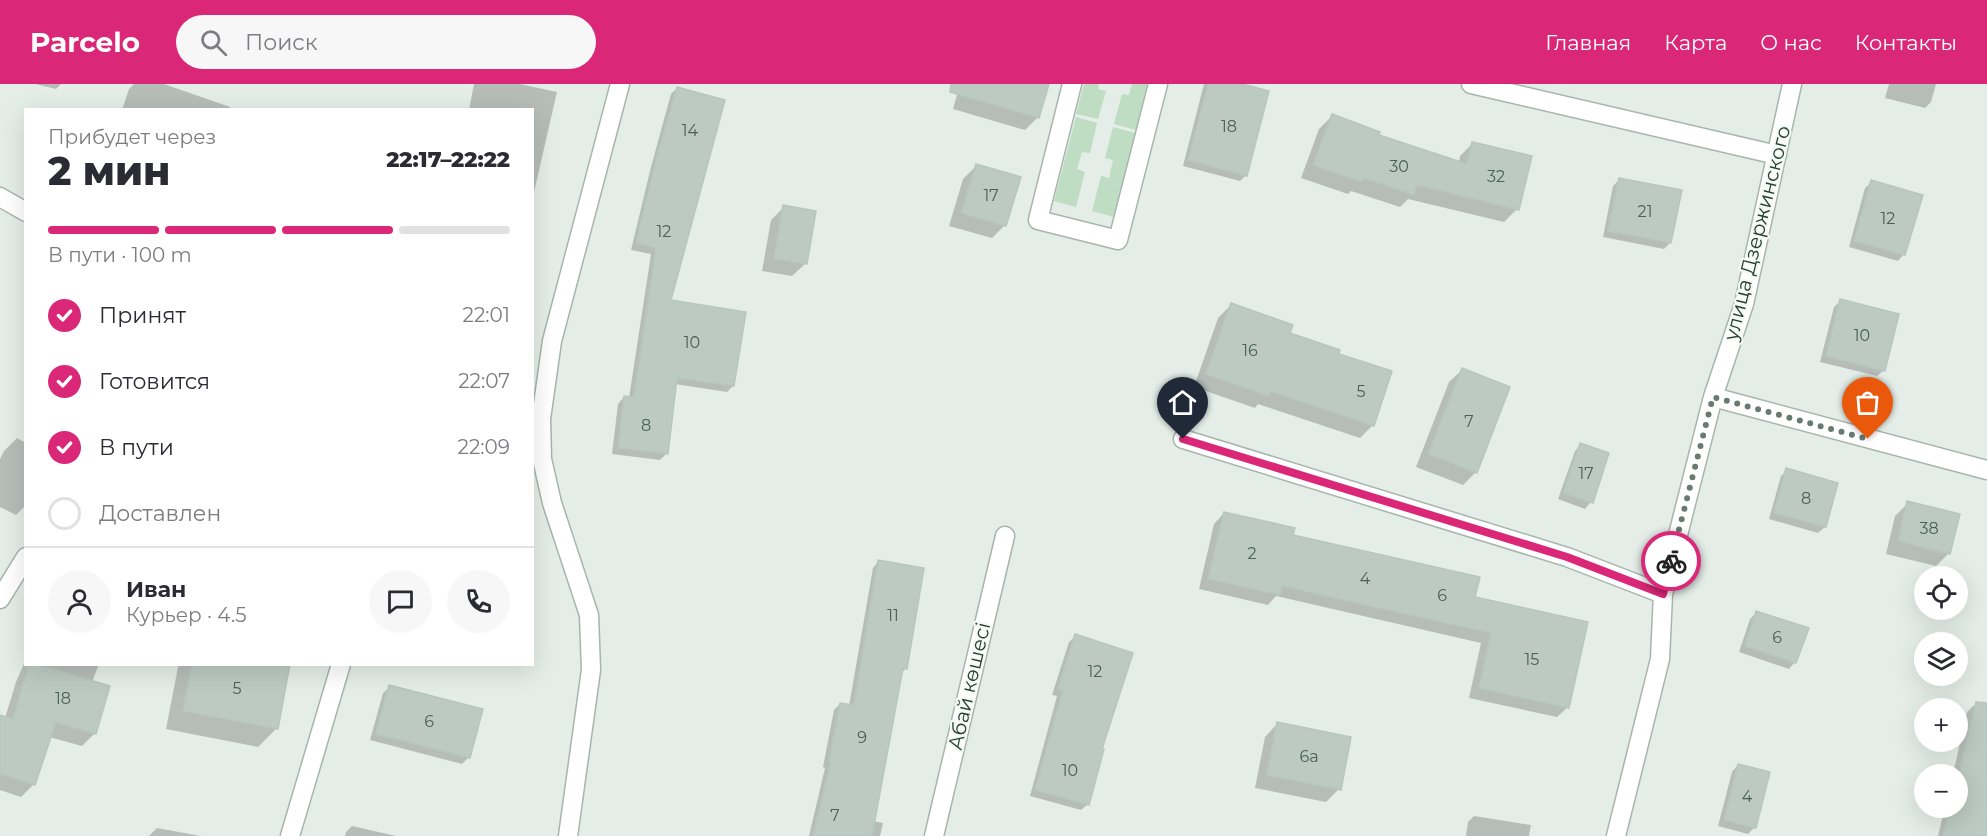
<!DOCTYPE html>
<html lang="ru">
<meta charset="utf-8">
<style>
body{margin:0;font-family:Montserrat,sans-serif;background:#f7f7f7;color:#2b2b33;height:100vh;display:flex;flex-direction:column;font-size:22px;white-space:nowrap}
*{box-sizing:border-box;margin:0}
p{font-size:20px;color:#7c7c81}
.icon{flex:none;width:33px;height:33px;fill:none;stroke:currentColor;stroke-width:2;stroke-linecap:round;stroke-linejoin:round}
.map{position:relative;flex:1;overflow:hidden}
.details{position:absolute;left:24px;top:24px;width:510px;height:558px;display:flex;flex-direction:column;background:#fff;border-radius:0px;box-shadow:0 6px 24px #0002}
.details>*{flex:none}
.controls{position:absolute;left:1914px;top:482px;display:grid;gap:12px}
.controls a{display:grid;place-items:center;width:54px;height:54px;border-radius:50%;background:#fff;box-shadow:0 6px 24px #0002;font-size:30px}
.pin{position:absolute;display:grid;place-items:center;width:51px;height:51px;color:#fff;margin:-62px -26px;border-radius:50% 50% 50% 0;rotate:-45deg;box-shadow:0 0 6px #0007}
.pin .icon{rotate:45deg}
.courier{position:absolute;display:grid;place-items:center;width:60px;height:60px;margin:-30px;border:4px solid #db2777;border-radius:50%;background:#fff;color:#222;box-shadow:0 2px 8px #0007}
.headline em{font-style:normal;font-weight:800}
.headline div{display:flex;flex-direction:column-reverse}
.headline{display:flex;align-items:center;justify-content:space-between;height:102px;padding:0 24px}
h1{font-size:39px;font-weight:800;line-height:45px}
.bar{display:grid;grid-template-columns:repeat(4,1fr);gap:9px 6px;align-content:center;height:72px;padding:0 24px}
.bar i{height:8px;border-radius:4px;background:#e1e1e2}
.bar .current{background:#db2777}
.bar p{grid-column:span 4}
.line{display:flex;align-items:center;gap:15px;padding:0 24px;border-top:2px solid #e1e1e2}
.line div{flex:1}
.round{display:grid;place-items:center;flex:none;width:63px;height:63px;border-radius:32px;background:#f7f7f7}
ol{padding:0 24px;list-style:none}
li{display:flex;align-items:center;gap:18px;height:66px}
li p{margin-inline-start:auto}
li .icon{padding:6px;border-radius:50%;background:#db2777;color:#fff;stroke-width:4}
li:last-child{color:#7c7c81}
li i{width:33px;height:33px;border:3px solid #e1e1e2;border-radius:50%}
header{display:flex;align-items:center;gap:36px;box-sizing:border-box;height:84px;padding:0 30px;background:#db2777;color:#fff}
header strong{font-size:28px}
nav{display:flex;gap:33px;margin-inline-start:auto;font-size:21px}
.search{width:420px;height:54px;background:#f7f7f7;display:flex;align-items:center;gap:15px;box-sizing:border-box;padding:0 21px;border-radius:33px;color:#7c7c81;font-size:22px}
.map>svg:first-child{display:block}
.green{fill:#beddc2}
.shadow{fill:#0003}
.building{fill:#bccac3;stroke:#b7c6be;stroke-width:1.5}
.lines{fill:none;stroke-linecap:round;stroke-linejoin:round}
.lane-casing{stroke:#a7b5ae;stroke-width:21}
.street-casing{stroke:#a7b5ae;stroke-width:21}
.lane{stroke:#fff;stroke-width:18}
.street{stroke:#fff;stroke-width:18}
.done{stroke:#677b72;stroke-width:6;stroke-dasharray:0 10.8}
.route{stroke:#db2777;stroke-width:8}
.labels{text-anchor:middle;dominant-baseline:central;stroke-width:4.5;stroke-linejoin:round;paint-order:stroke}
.number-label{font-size:16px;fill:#4a6157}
.street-label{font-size:20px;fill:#243e33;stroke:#f4f9f6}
</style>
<header>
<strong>Parcelo</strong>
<div class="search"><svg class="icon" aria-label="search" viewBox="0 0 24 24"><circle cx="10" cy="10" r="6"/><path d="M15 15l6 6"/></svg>Поиск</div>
<nav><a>Главная</a><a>Карта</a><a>О нас</a><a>Контакты</a></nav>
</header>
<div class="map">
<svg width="1987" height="752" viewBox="0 0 1987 752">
<rect width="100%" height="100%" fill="#e4ede8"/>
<path class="green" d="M1084,0h15l-1,5 8,2 -8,28 -22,-5z
M1132,0h15l-11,46 -22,-6 8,-30 7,1z
M1076,33l21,6 -7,30 -8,-1 -5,17 8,3 -9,35 -22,-6z
M1113,43l22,6 -21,84 -22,-6 9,-35 8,2 4,-18 -8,-2z"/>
<path class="shadow" d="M35,0h26l-5,5z
M134,0h30l66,23 -1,3h-107l7,-21z
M474,0h46l37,8 -23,100 -2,2v-84h-63z
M960,0h87l-9,33 -13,13 -72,-21z
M1204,0h32l10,91 -6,6 -57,-15z
M1889,0h47l-5,18 -6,6 -40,-10z
M677,4l-8,214 64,84 -6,6 -52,-8 -8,69 -7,7 -48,-6 6,-50 6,-7 5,1 22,-144 -20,-4 20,-83 20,-73z
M1332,32l45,20 82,26 1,-6 13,-13 44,66 -13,13 -96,-23 -8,8 -49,-16 -3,3 -47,-16 18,-49z
M976,82l29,59 -13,13 -43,-12 14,-47z
M1619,96l51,63 -6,6 -61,-12 10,-51z
M1872,98l32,72 -6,7 -49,-14 16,-59z
M784,123l21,57 -13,12 -30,-5 9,-51z
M1841,217l43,69 -7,6 -57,-14 14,-55z
M1231,221l57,29 49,21 36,70 -13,13 -102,-34 -3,4 -61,-21 24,-69z
M1462,286l14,102 -13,13 -47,-18 33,-85z
M17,354l9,5v62l-10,10 -16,-8v-48l4,-8z
M1581,361l10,57 -6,7 -27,-10 17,-48z
M1787,386l38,57 -7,6 -49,-14 12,-43z
M1908,419l41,50 -13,13 -50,-12 9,-38z
M1224,429l250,85 94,109 -11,10 -88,-19 12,-55 -205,-47 -8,9 -69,-16 15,-65z
M879,477l27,107 -6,6 -27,147 10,2 -3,13h-71l16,-68 -2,-1 11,-57 6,-6 9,2 24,-138z
M1757,528l38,50 -6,7 -50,-17 11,-33z
M1076,552l24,114 -12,54 -7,6 -51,-14 27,-100 -5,-1 17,-53z
M26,575v5h73l-7,18 3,51 -13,13 -33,-9 -15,47 -13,13 -21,-7v-73l5,1 11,-36z
M181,580h97l-2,65 -18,18 -92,-18 12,-62z
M390,603l79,70 -7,7 -92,-24 13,-47z
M1973,622l14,3v127h-49l7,-29h13v-33h-5l14,-62z
M1277,640l62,65 -13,13 -71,-14 10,-51z
M1738,681l30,8 -14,55 -6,6 -30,-8 14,-54z
M1474,732l57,9 -2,11h-63l2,-14z
M352,742l44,10h-51l1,-4z
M157,744l44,8h-52z"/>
<path class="building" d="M951,0h98l-10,34 -89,-26z
M1208,0h34l27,7 -22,85 -59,-16z
M677,3l48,13 -54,200 75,12 -12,74 -57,-8 -9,76 -50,-6 6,-52 10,1 22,-149 -20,-5 20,-83z
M1332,30l48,18 -1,3 88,29 5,-22 60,14 -13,54 -102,-25 -3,10 -51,-17 -1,4 -49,-17z
M976,80l45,13 -15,49 -45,-13z
M1619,94l63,12 -11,53 -63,-12z
M1871,96l52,15 -18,60 -51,-14z
M783,121l33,6 -9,53 -33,-5z
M1840,215l59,15 -14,57 -59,-15z
M1231,219l62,22 -3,8 50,17 -1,4 53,17 -18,55 -104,-35 -1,5 -63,-22z
M1462,284l48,19 -33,86 -49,-19z
M1580,359l29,10 -16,50 -30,-10z
M1786,384l52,15 -12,44 -52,-14z
M1907,417l53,13 -10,40 -52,-13z
M1224,428l71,16 -2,7 187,42 -5,20 113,25 -19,86 -90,-20 12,-55 -209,-47 -2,9 -72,-16z
M878,476l46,8 -17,101 -4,-1 -31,168h-59l18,-74 -2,-1 11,-58 14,2z
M1756,527l53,17 -13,35 -51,-17z
M1075,550l58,19 -31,96h2l-15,56 -54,-15 28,-100 -5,-1z
M29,580h7l74,22 -14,48 -40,-12 -21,63 -35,-11v-59l13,4z
M192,580h98l-12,65 -95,-18z
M389,601l94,24 -13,49 -94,-24z
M1976,618l11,1v133h-44l7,-29h8v-30z
M1277,638l74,15 -10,53 -74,-15z
M1738,680l32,8 -14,56 -32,-8z"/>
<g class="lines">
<g class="lane-casing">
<path id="lane" d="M290,752l51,-172"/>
</g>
<g class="street-casing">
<path id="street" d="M1072,0l-34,136 80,20 40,-156
M1471,0l306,71
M0,113l26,15
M1713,313l274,73
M1183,355l384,118 96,37
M0,515l26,-42
M568,752l23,-166 -2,-55 -37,-112 -10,-44 -1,-40 11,-78 68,-257
M934,752l71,-300
M1616,752l44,-177 3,-65 50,-197 31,-93 48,-220"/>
</g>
<use href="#lane" class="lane"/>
<use href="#street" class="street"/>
</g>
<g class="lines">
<path class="done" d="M1671,477l42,-164 155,42"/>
<path class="route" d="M1183,355l384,118 96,37 8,-33"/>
</g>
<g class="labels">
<g class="number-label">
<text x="1229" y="42">18</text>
<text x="690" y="46">14</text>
<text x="1399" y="82">30</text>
<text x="1496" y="92">32</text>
<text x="991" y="111">17</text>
<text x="1645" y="127">21</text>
<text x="1888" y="134">12</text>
<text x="664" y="147">12</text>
<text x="1862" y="251">10</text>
<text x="692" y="258">10</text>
<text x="1250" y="266">16</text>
<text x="1361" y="307">5</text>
<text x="1469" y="337">7</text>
<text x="646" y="341">8</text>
<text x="1586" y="389">17</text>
<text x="1806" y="414">8</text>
<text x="1929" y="444">38</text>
<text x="1252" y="469">2</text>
<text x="1365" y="494">4</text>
<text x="1442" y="511">6</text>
<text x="893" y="531">11</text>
<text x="1777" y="553">6</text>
<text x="1532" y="575">15</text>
<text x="1095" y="587">12</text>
<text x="237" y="604">5</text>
<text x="63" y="614">18</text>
<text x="429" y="637">6</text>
<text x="862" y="653">9</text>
<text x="1309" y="672">6а</text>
<text x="1070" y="686">10</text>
<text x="1747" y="712">4</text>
<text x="835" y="731">7</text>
</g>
<g class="street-label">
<text transform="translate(1757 149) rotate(-76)">улица Дзержинского</text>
<text transform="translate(969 602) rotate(-77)">Абай көшесі</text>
</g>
</g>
</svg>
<div class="controls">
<a><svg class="icon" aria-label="locate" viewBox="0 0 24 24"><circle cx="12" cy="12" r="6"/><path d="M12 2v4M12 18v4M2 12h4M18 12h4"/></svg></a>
<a><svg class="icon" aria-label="layers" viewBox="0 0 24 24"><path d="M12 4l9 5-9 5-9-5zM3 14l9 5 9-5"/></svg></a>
<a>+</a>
<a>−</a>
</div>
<div class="pin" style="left:1868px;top:355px;background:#ea580c"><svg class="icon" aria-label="bag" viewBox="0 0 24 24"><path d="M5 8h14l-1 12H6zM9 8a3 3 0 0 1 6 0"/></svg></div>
<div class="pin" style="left:1183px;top:355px;background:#1f2937"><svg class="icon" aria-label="home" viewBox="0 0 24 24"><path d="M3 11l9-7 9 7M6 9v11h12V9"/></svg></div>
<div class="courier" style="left:1671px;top:477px"><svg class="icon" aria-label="bike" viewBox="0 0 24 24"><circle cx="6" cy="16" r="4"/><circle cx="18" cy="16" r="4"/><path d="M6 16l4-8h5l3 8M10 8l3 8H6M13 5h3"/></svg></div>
<section class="details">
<div class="headline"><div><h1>2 мин</h1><p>Прибудет через</p></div><em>22:17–22:22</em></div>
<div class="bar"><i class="current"></i><i class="current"></i><i class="current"></i><i></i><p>В пути · 100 m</p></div>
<ol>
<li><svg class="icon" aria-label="check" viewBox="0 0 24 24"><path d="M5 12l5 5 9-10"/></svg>Принят<p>22:01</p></li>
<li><svg class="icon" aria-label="check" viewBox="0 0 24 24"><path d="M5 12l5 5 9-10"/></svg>Готовится<p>22:07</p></li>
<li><svg class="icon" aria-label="check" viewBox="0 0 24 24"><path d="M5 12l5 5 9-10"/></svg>В пути<p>22:09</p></li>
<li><i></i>Доставлен</li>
</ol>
<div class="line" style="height:108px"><a class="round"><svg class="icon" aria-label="person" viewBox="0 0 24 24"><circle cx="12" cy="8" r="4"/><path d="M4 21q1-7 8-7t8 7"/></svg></a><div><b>Иван</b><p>Курьер · 4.5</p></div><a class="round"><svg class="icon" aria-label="chat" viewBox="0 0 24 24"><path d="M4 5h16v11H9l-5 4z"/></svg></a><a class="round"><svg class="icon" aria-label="phone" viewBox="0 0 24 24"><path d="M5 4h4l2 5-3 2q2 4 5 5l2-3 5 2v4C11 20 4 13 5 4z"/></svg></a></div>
</section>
</div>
